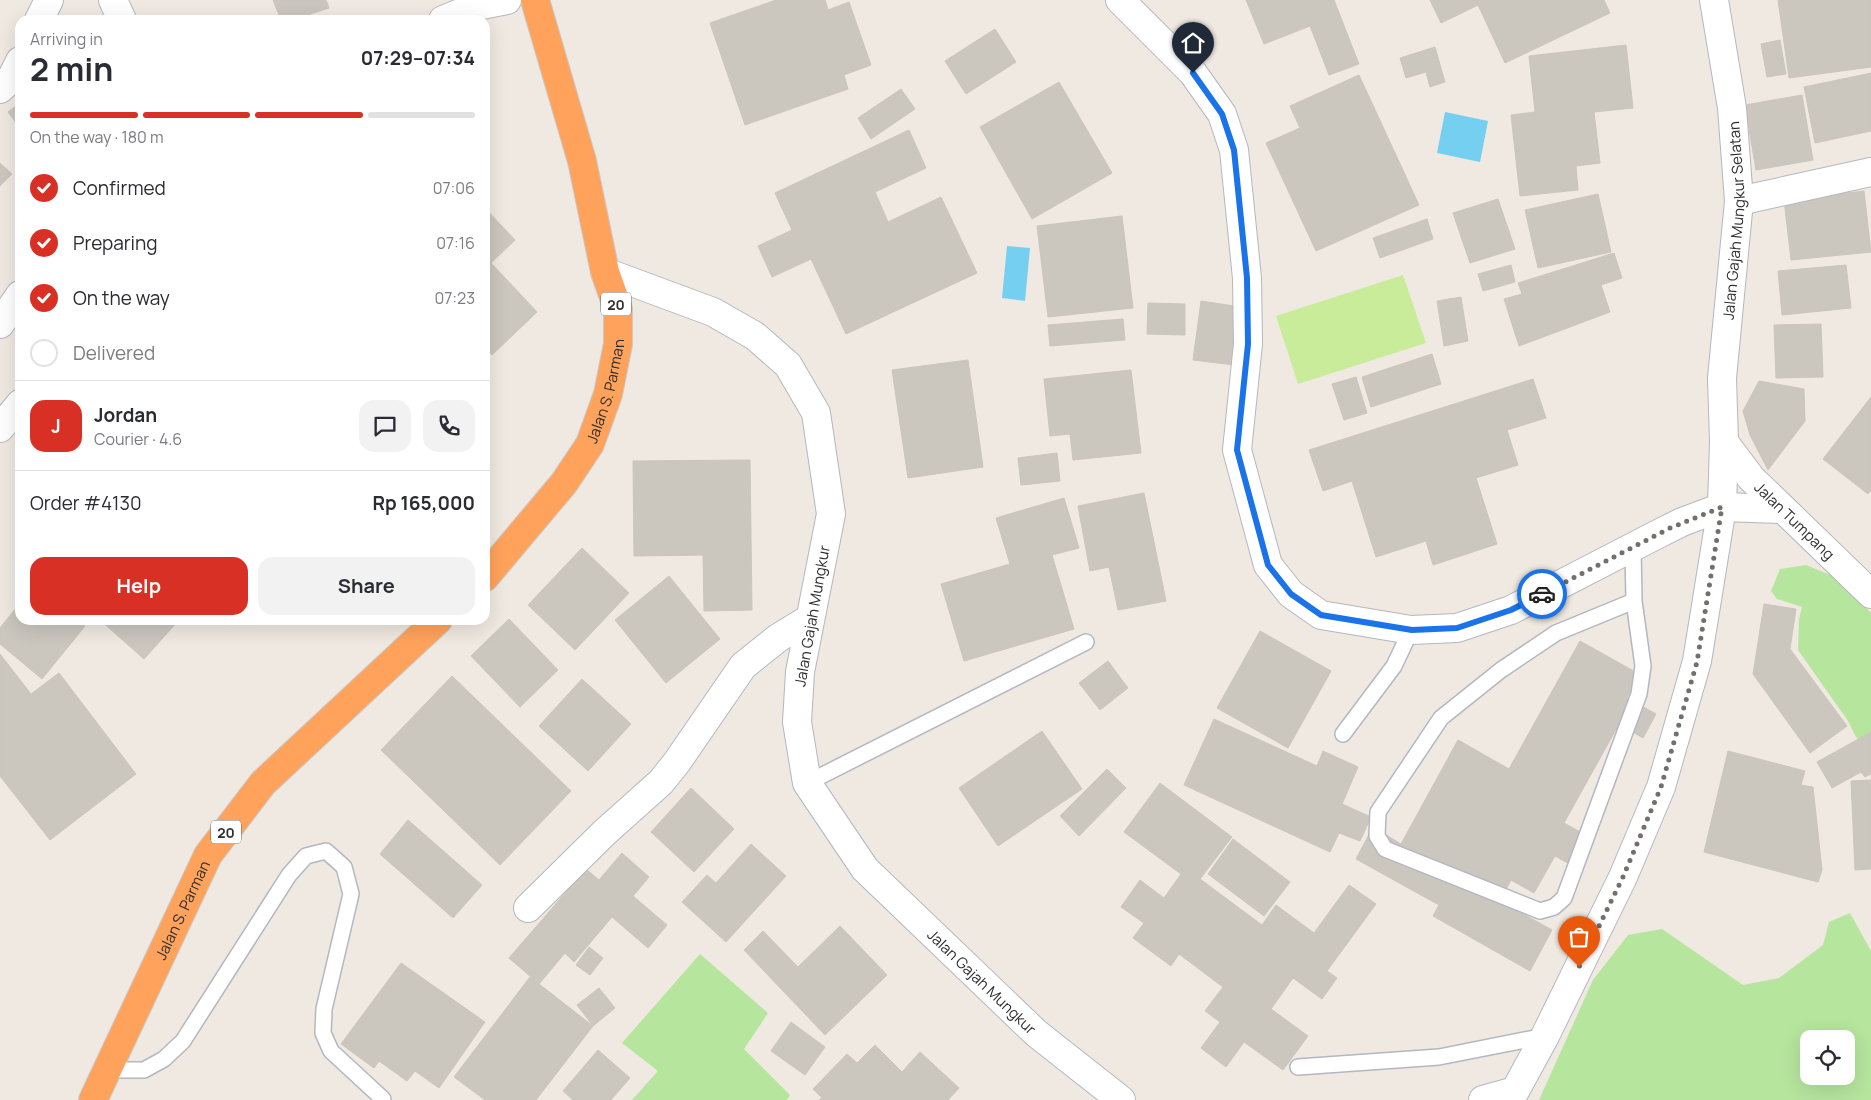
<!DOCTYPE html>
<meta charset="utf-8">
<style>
body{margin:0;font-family:Manrope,sans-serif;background:#f2f2f3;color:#2b2b33;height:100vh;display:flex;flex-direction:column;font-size:19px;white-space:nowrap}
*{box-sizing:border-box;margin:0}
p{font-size:16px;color:#7c7c81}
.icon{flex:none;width:28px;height:28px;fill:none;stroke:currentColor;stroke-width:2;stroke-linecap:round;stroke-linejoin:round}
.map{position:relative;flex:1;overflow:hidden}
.side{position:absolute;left:15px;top:15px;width:475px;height:610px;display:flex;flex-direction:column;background:#fff;border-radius:15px;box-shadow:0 5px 20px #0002}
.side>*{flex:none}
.fabs{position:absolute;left:1800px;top:1030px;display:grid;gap:10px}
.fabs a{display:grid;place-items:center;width:55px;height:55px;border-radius:10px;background:#fff;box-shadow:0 5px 20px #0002;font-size:25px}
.pin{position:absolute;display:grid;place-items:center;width:42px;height:42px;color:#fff;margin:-51px -21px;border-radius:50% 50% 50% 0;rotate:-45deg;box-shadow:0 0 5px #0007}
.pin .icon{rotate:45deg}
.courier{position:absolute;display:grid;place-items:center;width:50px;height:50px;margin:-25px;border:4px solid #1a73e8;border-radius:50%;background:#fff;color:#222;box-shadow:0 1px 6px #0007}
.summary em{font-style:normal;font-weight:700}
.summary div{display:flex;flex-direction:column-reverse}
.summary{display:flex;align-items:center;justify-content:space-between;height:85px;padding:0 15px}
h1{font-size:32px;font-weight:700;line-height:38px}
.bar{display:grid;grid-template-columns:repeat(4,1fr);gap:8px 5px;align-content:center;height:60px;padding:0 15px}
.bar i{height:6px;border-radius:4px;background:#e1e1e2}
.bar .current{background:#d93025}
.bar p{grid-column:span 4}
.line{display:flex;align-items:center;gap:12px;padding:0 15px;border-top:1px solid #e1e1e2}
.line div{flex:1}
.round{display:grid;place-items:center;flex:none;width:52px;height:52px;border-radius:15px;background:#f2f2f3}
ol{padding:0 15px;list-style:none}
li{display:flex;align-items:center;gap:15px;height:55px}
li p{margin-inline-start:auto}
li .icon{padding:5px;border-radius:50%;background:#d93025;color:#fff;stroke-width:4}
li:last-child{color:#7c7c81}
li i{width:28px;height:28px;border:2px solid #e1e1e2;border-radius:50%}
.button{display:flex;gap:10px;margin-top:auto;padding:10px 15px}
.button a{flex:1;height:58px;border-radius:15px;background:#d93025;color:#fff;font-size:20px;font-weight:700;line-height:58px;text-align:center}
.button a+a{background:#f2f2f3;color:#2b2b33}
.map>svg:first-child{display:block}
.green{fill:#b6e59e;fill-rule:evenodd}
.pitch{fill:#c9ec9a}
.water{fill:#75cff0}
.building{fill:#cbc7bf;stroke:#cbc5ba}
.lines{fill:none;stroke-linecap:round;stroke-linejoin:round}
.lane-casing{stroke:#b4b7c1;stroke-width:18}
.street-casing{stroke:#b4b7c1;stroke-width:30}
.secondary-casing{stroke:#b4b7c1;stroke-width:30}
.highway-casing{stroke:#c9c9c9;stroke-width:30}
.lane{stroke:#fff;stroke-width:15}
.street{stroke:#fff;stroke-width:28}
.secondary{stroke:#fff;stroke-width:28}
.highway{stroke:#ffa35c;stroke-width:28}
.done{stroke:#726f6d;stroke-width:5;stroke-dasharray:0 9}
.route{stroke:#1a73e8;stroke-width:6}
.labels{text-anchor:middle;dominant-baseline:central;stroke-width:4;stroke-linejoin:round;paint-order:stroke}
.shield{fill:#fff;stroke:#6d6d6d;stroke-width:1}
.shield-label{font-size:14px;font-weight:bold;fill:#2e2e2e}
.street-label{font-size:15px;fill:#2e2e2e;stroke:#fff}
</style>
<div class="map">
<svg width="1871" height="1100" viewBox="0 0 1871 1100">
<rect width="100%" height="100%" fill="#efe9e1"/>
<path class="green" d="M1806,565l34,14 31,34v136l-15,-12 -8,-16 -50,-71 1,-31 3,-12 -25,-8 -6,-8 9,-22z
M1850,913l21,38v149h-332l54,-120 35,-45 34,-6 81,56 36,-7 44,-33 6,-23zM1809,1039h37v37h-37z
M700,954l68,59 -24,36 46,46 -3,5h-155l26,-29 -36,-28z"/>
<path class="pitch" d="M1403,275l23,68 -128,41 -22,-68z"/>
<path class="water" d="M1445,112l43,9 -8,41 -43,-9z
M1007,246l23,2 -5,53 -23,-3z"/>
<path class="building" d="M273,0h53l3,8 -37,12h-11z
M776,0h49l3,10 21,-8 22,63 -27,10 4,14 -103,36 -35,-102z
M1246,0h88l25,64 -30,11 -19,-49 -46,18z
M1430,0h174l6,13 -105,50 -27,-58 -37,18z
M1778,0h93v67l-82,11z
M995,29l21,33 -50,32 -21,-33z
M1780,40l6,34 -19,3 -6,-33z
M1626,45l7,63 -39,4 6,51 -24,3 2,24 -58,6 -9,-81 24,-3 -6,-56z
M1435,47l10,35 -15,5 -4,-15 -20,6 -6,-20z
M1871,73v58l-56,12 -11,-56z
M1359,75l60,130 -103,46 -50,-108 34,-15 -10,-22z
M1059,82l53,91 -80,46 -52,-92z
M901,89l14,20 -44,30 -13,-21z
M1802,95l11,65 -57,10 -11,-65z
M20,103v25l-12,-16z
M909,130l17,38 -51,24 13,30 53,-25 36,76 -131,61 -35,-75 -39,18 -14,-31 34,-16 -17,-37z
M0,163l12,11 -12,12z
M1864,191l7,61 -80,8 -7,-60z
M1598,194l13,58 -73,16 -13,-58z
M1498,199l17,50 -45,14 -17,-50z
M485,208l30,32 -24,23 46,49 -45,43 -7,-7z
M1122,216l11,92 -85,9 -11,-91z
M1427,219l6,20 -53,19 -7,-20z
M1614,253l8,25 -21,7 9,27 -91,34 -15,-47 18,-5 -4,-11z
M1511,265l4,17 -32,9 -5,-17z
M1846,265l5,43 -69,7 -4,-44z
M1461,297l7,44 -24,5 -7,-45z
M1201,301l40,6 -7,58 -41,-5z
M1148,303l37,1v31l-38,-1z
M1123,319l2,21 -75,6 -2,-21z
M1821,324l2,53 -47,1 -2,-53z
M1432,354l9,30 -70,23 -9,-30z
M968,360l15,107 -75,11 -16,-108z
M1131,370l10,83 -68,7 -3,-26 -20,2 -6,-57z
M1356,377l11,36 -23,7 -12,-36z
M1533,379l13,39 -39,12 11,35 -42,13 21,66 -64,21 -7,-24 -50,16 -24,-76 -29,10 -14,-41z
M1759,381l45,8 1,32 -37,49 -18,-35 -7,-24z
M1871,397v93l-3,4 -45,-35z
M1057,453l3,28 -39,4 -3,-27z
M750,460l2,150 -48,1 -1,-56 -69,1 -1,-95z
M1144,493l22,108 -48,9 -9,-43 -19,4 -12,-65z
M1064,498l15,50 -27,7 22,74 -110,32 -23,-77 69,-20 -14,-46z
M582,548l47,45 -54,57 -47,-45z
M669,576l51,63 -54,44 -51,-63z
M20,603v17h58l7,6 -43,53 -42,-35v-16z
M1764,604l32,5 -6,40 57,77 -37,27 -57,-79z
M509,619l49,51 -38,37 -49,-51z
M100,620h79l-35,39z
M1260,631l71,40 -43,77 -71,-40z
M1580,641l59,33 -12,24 29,16 -13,24 -24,-14 -55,99 27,15 -16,29 -20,-11 -21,37 -23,-13 -11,21 52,29 -22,41 -97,-55 6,-11 -83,-46 17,-32 28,17 57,-104 51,29z
M0,654l31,40 28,-21 77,101 -86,66 -50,-64z
M1108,661l20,27 -28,22 -21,-27z
M452,676l119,115 -71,74 -119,-115z
M582,679l49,45 -43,47 -49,-45z
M1214,719l103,47 6,-15 35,16 -16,37 29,13 -11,24 -21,-8 -9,19 -146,-67z
M1042,731l40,58 -84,57 -39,-58z
M1871,732v42l-6,3 -4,-5 -29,16 -15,-26z
M1728,751l77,20 -4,14 12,2 9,83 -4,12 -114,-30z
M1107,769l19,19 -47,48 -19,-20z
M1871,780v89l-16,1 -4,-89z
M1160,783l72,54 -32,42 62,46 14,-20 38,28 35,-48 27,19 -49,67 10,7 -15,21 -29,-21 -22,31 37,27 -25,34 -39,-28 -18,25 -25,-19 19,-26 -15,-11 18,-24 -44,-33 -8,12 -38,-28 11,-15 -23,-16 19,-27 24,18 17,-24 -57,-42z
M691,788l43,41 -40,43 -43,-40z
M408,820l74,65 -29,33 -73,-64z
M1233,839l57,43 -26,34 -56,-42z
M751,844l35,32 -60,66 -44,-40 25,-27 9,8z
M622,853l27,24 -16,19 34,29 -19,23 -36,-31 -38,45 -9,-9 -26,31 -30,-26 77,-89 13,11z
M840,926l47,49 -62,60 -81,-85 19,-19 35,36z
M589,947l14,11 -13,17 -14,-10z
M401,963l84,59 -46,66 -24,-17 -8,10 -28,-20 -5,7 -33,-24z
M530,977l63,49 -57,74h-51l-31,-23z
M599,988l16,20 -22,18 -16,-21z
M791,1022l34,25 -20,28 -34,-24z
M875,1045l27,27 18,-20 39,36 -11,12h-129l3,-2 -9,-9 34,-35 10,9z
M598,1050l32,28 -19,22h-38l-10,-9z"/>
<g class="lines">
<g class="lane-casing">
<path id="lane" d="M1633,548l1,53 9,65 -4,28 -75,204 -10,9 -14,4 -155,-62 -8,-13 1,-24 63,-94 60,-48 55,-37 78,-32
M1343,734l51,-68 17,-36
M807,783l279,-141
M1298,1067l141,-10 106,-21
M107,1070h37l20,-11 19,-18 106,-166 17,-19 20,-5 18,16 7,27 -27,115 -1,24 8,18 52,48"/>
</g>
<g class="street-casing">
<path id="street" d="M1120,0l73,73 29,41 12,36 13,128 1,66 -11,106 31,115 23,29 30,21 90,15 46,-2 54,-18 147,-76 24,-12 40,-15
M39,20l10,-20
M443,20l34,-14 30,-6
M0,89l11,-10 9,-18
M1739,201l132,-29
M0,428l20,-24
M528,908l76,-75 57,-51 16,-20 66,-96 35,-28 31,-19"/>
</g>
<g class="secondary-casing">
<g id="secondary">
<path d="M113,0l9,20"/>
<path id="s1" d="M605,272l108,40 42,24 33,29 28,48 15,101 -31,158 -3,50 10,61 58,86 171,164 85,67"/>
<path d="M0,324l20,-29"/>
<path id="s2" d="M1724,442l27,36 120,116"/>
<path d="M1722,507l61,2"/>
<path id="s3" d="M1483,1100l32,-9 30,-55 78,-159 38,-90 36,-126 25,-154 2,-65 -2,-64 17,-177 -7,-93 -18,-108"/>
</g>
</g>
<g class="highway-casing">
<g id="highway">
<path id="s4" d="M485,577l79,-94 26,-39 18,-50 10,-50v-35l-13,-37 -23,-111 -47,-161"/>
<path id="s5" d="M93,1100l115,-245 55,-72 175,-163"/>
</g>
</g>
<use href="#lane" class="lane"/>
<use href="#street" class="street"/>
<use href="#secondary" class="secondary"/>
<use href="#highway" class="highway"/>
</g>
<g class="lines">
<path class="done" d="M1542,594l128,-66 52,-21 -25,155 -36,125 -38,90 -44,90"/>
<path class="route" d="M1193,73l29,41 12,36 13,128 1,66 -11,106 31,115 23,29 30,21 91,15 45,-2 54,-18 31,-16"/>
</g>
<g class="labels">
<g class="shield">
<rect x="601" y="292.5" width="30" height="23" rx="4"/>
<rect x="211" y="820.5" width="30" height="23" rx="4"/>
</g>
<g class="shield-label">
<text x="616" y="304">20</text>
<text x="226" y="832">20</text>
</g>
<g class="street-label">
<text stroke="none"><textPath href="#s3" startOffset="945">Jalan Gajah Mungkur Selatan</textPath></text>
<text stroke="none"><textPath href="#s4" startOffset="225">Jalan S. Parman</textPath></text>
<text stroke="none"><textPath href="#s2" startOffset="106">Jalan Tumpang</textPath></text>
<text transform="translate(812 616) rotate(-80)">Jalan Gajah Mungkur</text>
<text stroke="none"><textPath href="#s5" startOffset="210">Jalan S. Parman</textPath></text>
<text stroke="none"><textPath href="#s1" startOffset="904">Jalan Gajah Mungkur</textPath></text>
</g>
</g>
</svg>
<div class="fabs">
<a><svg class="icon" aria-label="locate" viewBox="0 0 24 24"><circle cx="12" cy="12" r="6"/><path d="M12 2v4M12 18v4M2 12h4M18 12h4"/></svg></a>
</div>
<div class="pin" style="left:1579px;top:967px;background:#ea580c"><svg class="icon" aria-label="bag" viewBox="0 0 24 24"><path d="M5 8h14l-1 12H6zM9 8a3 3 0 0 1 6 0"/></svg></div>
<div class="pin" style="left:1193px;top:73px;background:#1f2937"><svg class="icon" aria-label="home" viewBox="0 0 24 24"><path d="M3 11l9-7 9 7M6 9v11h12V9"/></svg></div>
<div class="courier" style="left:1542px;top:594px"><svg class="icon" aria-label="car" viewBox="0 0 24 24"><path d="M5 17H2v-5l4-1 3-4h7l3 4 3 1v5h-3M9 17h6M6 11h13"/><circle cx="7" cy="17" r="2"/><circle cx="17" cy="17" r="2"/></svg></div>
<section class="side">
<div class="summary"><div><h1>2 min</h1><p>Arriving in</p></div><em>07:29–07:34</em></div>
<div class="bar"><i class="current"></i><i class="current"></i><i class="current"></i><i></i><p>On the way · 180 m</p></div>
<ol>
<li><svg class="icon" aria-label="check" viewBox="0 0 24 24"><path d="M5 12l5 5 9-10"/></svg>Confirmed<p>07:06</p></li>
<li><svg class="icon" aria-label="check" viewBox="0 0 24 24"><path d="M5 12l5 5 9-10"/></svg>Preparing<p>07:16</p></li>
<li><svg class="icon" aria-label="check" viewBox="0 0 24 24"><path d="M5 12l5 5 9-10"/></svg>On the way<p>07:23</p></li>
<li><i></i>Delivered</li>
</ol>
<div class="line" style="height:90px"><b class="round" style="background:#d93025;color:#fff">J</b><div><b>Jordan</b><p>Courier · 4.6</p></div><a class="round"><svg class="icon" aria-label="chat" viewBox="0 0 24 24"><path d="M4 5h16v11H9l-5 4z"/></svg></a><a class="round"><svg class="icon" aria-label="phone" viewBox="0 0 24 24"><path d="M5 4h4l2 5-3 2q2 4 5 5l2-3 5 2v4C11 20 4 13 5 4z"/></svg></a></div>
<div class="line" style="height:65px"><div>Order #4130</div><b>Rp 165,000</b></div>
<div class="button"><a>Help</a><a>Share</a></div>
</section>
</div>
